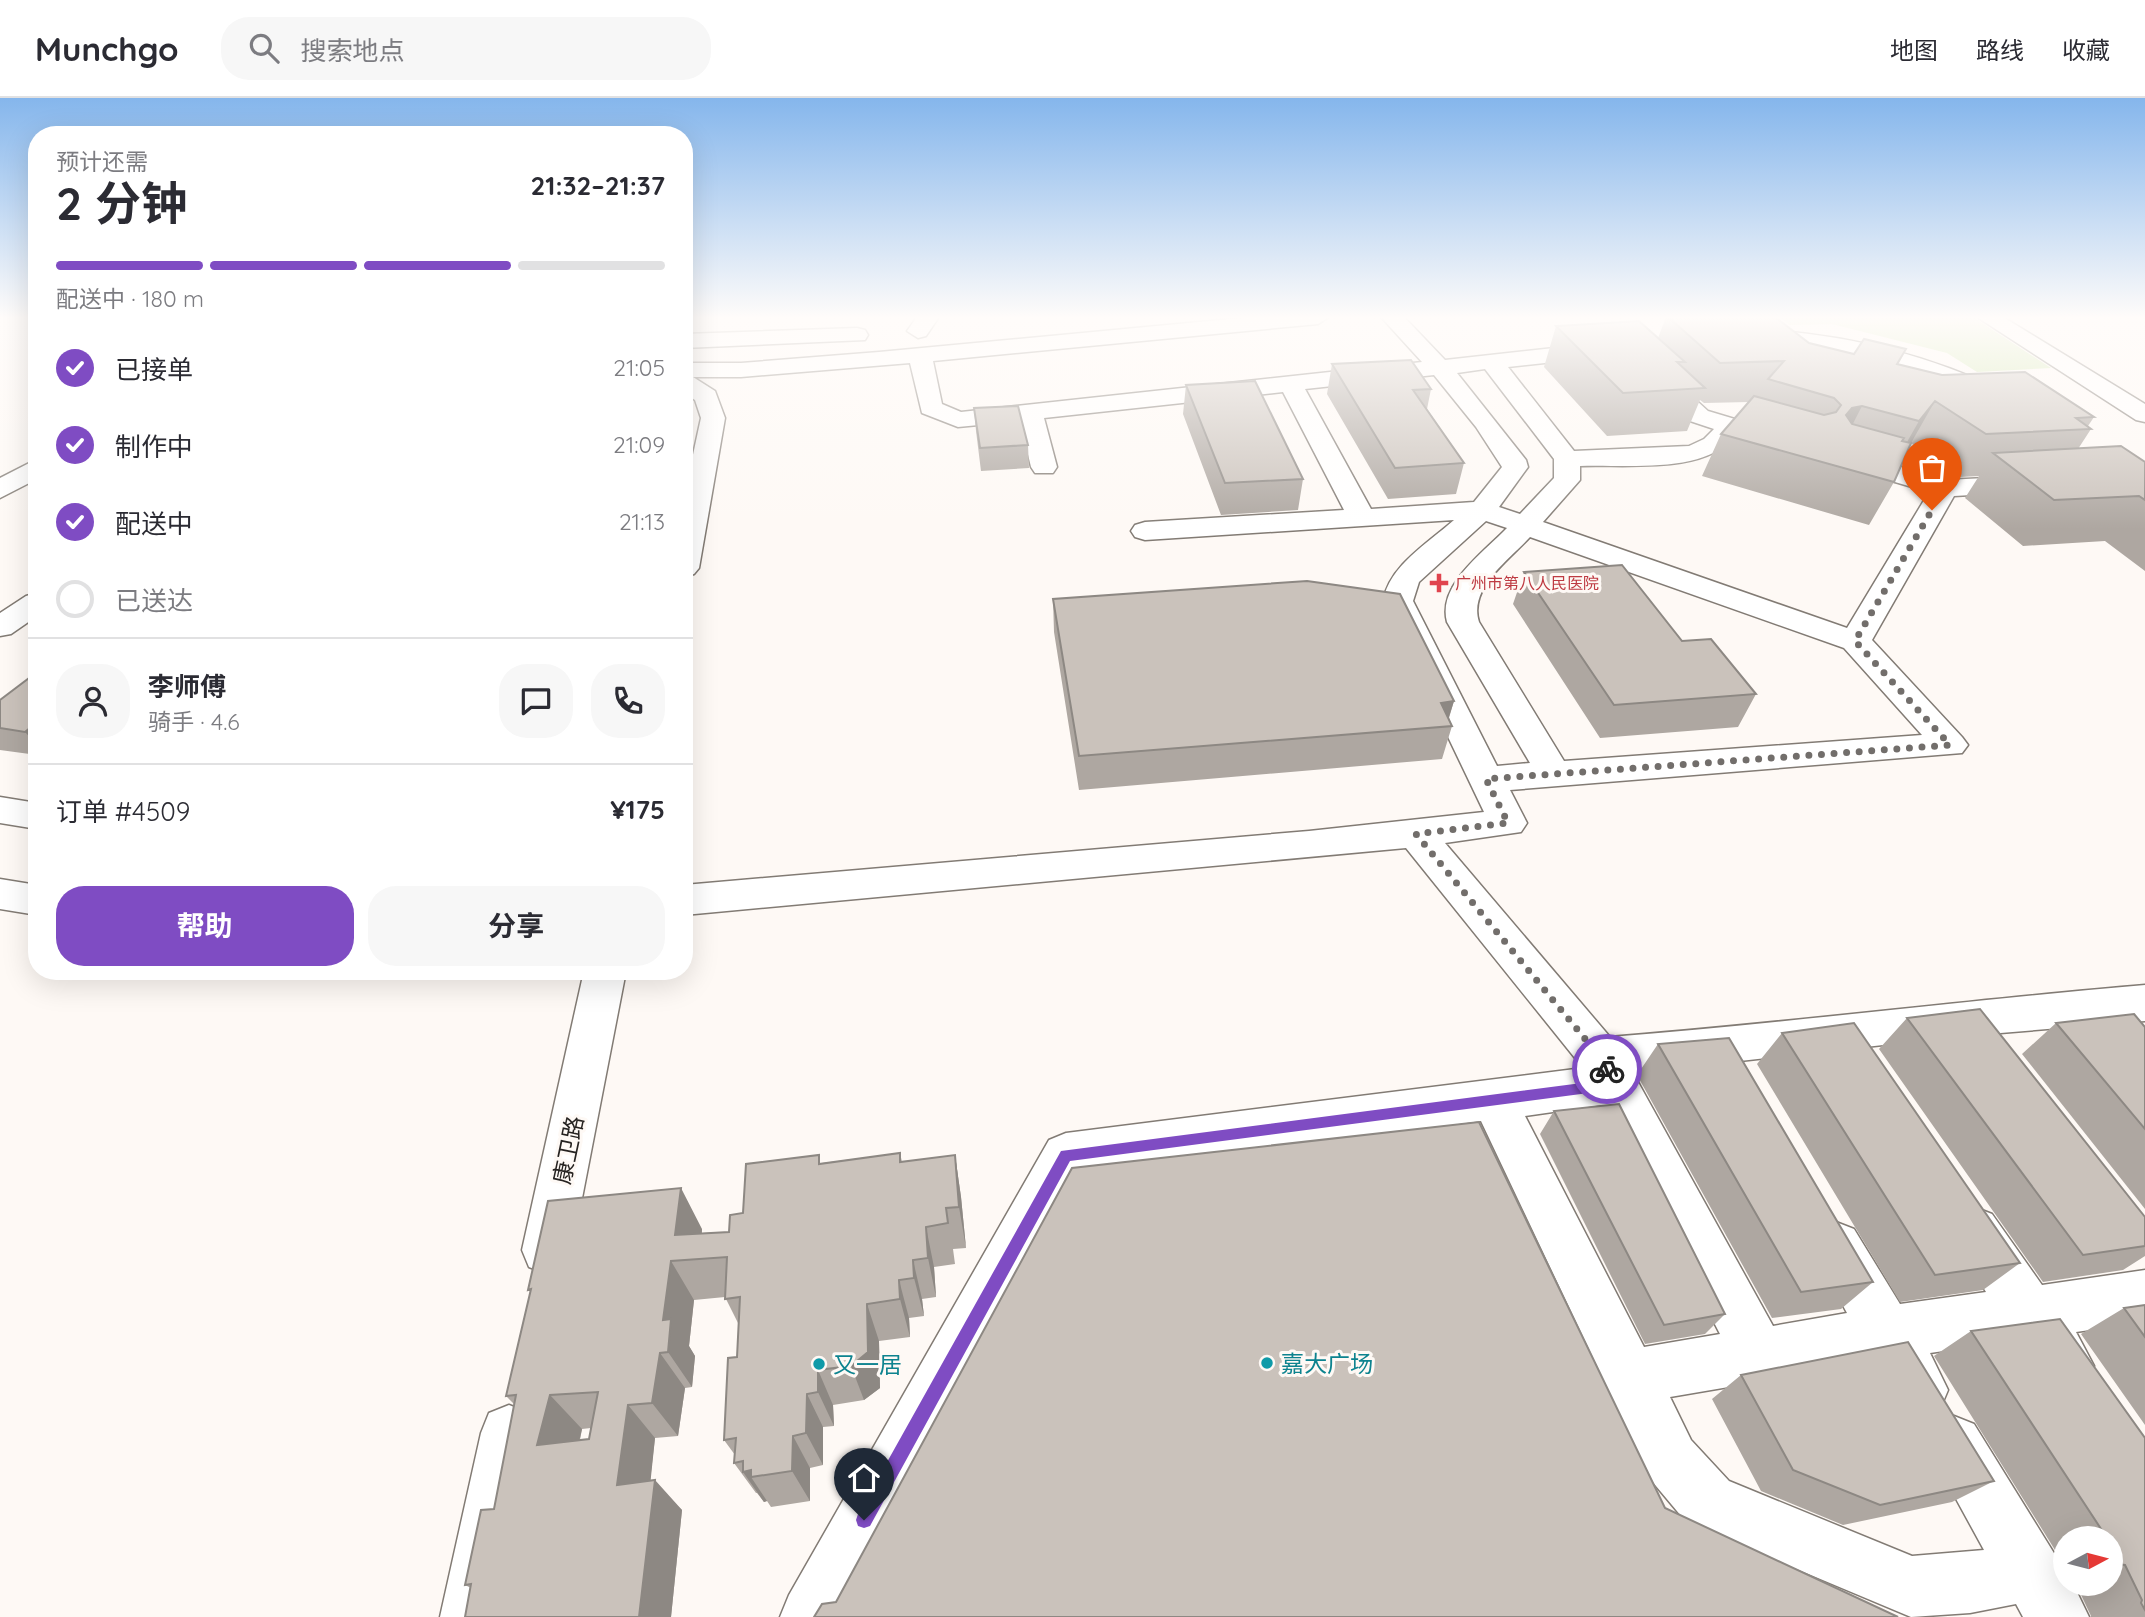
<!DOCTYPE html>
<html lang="zh">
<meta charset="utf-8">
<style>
body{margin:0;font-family:Quicksand,"Noto Sans SC",sans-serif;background:#f7f7f7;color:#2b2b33;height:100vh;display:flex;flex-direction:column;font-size:26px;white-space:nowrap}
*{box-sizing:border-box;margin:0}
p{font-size:23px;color:#7c7c81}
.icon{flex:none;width:38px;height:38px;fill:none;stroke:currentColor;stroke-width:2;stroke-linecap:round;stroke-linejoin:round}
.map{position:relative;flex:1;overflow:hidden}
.sheet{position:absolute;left:28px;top:28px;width:665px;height:854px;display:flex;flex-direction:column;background:#fff;border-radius:28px;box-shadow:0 7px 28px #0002}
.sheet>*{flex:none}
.needle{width:46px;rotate:83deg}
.controls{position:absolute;left:2053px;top:1428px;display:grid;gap:14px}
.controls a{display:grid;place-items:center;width:70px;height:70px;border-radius:50%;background:#fff;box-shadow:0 7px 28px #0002;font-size:35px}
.pin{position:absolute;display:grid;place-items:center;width:60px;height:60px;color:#fff;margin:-72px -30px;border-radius:50% 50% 50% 0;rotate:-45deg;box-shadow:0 0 7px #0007}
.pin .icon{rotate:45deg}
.courier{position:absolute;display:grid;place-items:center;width:70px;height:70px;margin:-35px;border:5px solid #7f4cc3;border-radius:50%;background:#fff;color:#222;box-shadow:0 2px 9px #0007}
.headline em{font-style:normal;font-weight:700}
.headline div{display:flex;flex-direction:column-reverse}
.headline{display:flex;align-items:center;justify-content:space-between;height:119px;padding:0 28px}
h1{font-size:46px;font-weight:700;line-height:52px}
.bar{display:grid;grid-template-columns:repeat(4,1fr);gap:10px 7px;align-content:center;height:84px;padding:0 28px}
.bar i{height:9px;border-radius:5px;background:#e1e1e2}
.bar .active{background:#7f4cc3}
.bar p{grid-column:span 4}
.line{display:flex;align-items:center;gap:18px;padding:0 28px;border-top:2px solid #e1e1e2}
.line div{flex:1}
.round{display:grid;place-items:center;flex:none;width:74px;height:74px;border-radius:28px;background:#f7f7f7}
ol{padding:0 28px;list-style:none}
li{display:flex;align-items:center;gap:21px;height:77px}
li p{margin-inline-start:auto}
li .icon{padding:7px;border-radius:50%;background:#7f4cc3;color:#fff;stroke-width:4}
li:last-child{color:#7c7c81}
li i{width:38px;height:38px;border:4px solid #e1e1e2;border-radius:50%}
.button{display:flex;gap:14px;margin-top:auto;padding:14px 28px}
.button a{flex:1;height:80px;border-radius:28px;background:#7f4cc3;color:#fff;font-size:28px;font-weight:700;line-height:80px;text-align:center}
.button a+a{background:#f7f7f7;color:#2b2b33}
header{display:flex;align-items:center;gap:42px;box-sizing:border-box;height:98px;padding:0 35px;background:#fff;border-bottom:2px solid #e1e1e2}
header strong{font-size:33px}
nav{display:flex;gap:38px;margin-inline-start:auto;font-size:24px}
.search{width:490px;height:63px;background:#f7f7f7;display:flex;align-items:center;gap:18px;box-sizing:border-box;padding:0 24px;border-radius:28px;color:#7c7c81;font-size:26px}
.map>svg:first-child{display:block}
.green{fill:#d0e6ae}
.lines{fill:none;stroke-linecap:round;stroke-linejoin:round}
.minor-casing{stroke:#827b74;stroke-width:3}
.minor{fill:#fff;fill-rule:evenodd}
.wall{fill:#aea7a1;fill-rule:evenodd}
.shaded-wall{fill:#8d8883}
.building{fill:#cac2bb;stroke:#8d8883;stroke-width:2;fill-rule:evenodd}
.route{fill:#7f4cc3}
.done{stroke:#726e6b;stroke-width:7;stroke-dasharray:0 12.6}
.health-dot{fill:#e0444e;stroke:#fef9f5;stroke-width:2.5}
.culture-dot{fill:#0f9aa8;stroke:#fef9f5;stroke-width:2.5}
.labels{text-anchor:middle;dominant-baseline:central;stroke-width:6;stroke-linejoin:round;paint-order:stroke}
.far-health-label{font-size:16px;fill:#be3a42;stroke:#fef9f5;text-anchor:start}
.near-street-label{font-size:23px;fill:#262321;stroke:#fef9f5}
.near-culture-label{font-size:23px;fill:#0d838f;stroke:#fef9f5;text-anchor:start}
</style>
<header>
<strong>Munchgo</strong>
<div class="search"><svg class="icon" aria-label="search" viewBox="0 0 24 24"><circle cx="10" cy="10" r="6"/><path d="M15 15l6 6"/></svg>搜索地点</div>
<nav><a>地图</a><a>路线</a><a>收藏</a></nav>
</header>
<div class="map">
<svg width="2145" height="1519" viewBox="0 0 2145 1519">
<rect width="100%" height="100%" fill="#fef9f5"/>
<path class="green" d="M1779,219h194l78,51 -74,4 -30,-19 -115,-29 -42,1z"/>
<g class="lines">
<g class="minor-casing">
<path id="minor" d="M917,219h22l-13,19 -8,2 -11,-7z
M1252,219h77l-11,7 -385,37 9,43 19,8 461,-50 -41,-45h23l41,43 155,-17 8,2 3,5 -3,5 -8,2 -92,10 66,84 115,-5 15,-7 10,-10 -24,-8 -40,-38 -4,-5 4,-5h16l42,38 80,24 4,5 -4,5 -9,3 -44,-13c-28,40 -110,29 -155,31v14l-37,42 304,106 82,-136 -92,-27 -4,-6 4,-6 9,-2 100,29 79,-4 10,2 3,6 -3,6 -10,2 -71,4 -82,144 90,97 6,8 -6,8 -452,37 17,33 -6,9 -76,11 165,194c179,-14 356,-37 535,-52v36l-181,15 -331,37 140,253 74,-13 -36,-67 7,-17 18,-7 18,7 46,75 86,-12 -37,-61 7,-17 18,-7 18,7 50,71 103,-15v52l-69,10 18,34 -8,19 -19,8 -19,-8 -30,-45 -88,13 18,37 -8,19 -19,8 -19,-8 -28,-47 -204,35 21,43 38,41 183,75 72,-6 -58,-106 8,-20 20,-8 20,8 91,147v13h8l16,33h-66l-7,-13 -46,9 -59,4 -224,-94 -36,-43 -170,-359 -400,54 -236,442h-65l9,-22 260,-455 17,-7 517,-65 -177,-220 -722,67v-30l625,-54 175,-19 -101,-211c6,-35 45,-58 71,-81l-309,20 -10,-3 -4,-6 4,-6 10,-3 199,-12 -61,-118 -239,26 13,49 -4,6h-18l-4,-6 -11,-46 -62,6 -36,-14 -12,-50 -169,14h-48l22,14 10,27 -26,150 -5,6 -10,3v-81l17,-78 -6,-18 -11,-7v-30h57l138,-11zM1485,271l69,90v19l-34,36 -21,-7 29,-40 -2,-7 -69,-87zM1434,277l42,52 26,40 -28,35 -103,7 -66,-120zM1486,423l21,7c-24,25 -70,57 -60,94l83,141 -33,3 -84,-165 6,-19zM1530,439l314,111 78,87 -358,26 -85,-139c-11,-34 30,-62 51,-85zM1602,1007l118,229 -76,13 -119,-231z
M1977,219h26l142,87v18l-9,-2z
M857,230l8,2 3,5 -3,5 -181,8v-14z
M1747,231c91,3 174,23 257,62l3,5 -3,5h-18l-59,-26 -56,-18 -60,-11 -72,-5 -3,-5 3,-5z
M37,361v20l-37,19v-20z
M37,495v23l-26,18 -11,2v-23l26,-17z
M0,699l37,6v26l-37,-6z
M0,781l37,6v30l-37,-6z
M584,873h42l-54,279 -7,17 -18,7 -18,-7 -7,-17z
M509,1307l20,8 8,20 -35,184h-62l41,-184 8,-20z"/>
</g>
<use href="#minor" class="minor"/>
</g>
<path class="wall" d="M1666,219h109l34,26 45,11 52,-5 -8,16 196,52 -6,9 3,3 -13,20 67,13v109l-40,-30 -82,5 -58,-48 14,-22 -19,1 -49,-34 -17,39 -25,43 -167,-49 19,-42 28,-32 -45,1 -4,-3 -13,31 -80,5 -63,-69 12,-41 102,12z
M1332,266l99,25 -4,20 37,54 -8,31 -68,5 -61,-105z
M1186,287l117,94 -5,31 -77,5 -38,-101z
M974,310l54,37 1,23 -48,3 -5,-40z
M1524,474l158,69 74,53 -18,33 -138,11 -87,-134z
M1053,501l401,102 -5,17 3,8 -10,33 -363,31 -25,-158z
M37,574v83l-37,-5v-50z
M1907,920l238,199v39l-22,14 -80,12 -164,-233z
M2056,925l89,4v182l-123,-155z
M1782,935l238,230 -37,27 -83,12 -143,-238z
M1658,946l215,238 -32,27 -69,9 -135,-243z
M1554,1013l171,203 -20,20 -60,10 -105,-210z
M900,1055l2,9 53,-7 6,42 5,51 -13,1 2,15 -21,3 2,30 -14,2 2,17 -15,2 1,19 -31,4 1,47 -16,12 -31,5 1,21 -11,1v38l-13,3v33l-39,6 -4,-6 -3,1 -7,-9h-1l-22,-30 1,-8 -11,-15 13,-83 2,-32 -14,-28 -31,3 -5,46 6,10 -3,31 -7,1 -7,48 -23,2 -5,43 32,29 -11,107h-206l6,-29 -6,-3 29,-76 20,-105 -8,-8 25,-104 -3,-2 174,-61v4l27,-1 14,-19 79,-50zM591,1330l-2,11 -9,1 2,-11z
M2145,1207v120l-64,-91 43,-26z
M1971,1233l174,107v179h-54v-1l-15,-32h34v-46h-45v28l-131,-210z
M1741,1277l253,106 -42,21 -109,23 -82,-34 -49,-92z"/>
<path class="shaded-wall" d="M1935,303l-24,42 -16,20 24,-42z
M1862,308l-21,41 5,-32 6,-7z
M1454,603l-8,25 -5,-23z
M37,624v23l-12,-13z
M955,1057l6,42 5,51 -7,-41z
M681,1090l21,41 -3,30 -24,-24z
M926,1129l8,40 2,30 -8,-39z
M913,1162l9,39 2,17 -10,-38z
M671,1163l23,39 -5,46 6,10 -3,31 -24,-35 -5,-32z
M899,1182l10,38 1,19 -10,-38z
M867,1206l12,37 1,47 -16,12 -13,-34z
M660,1255l25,35 -7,48 -26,-33z
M818,1272l15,35 1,21 -16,-34z
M807,1296l16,33v38l-17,-32z
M550,1297l32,34 -11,48 -34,-32z
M628,1307l27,33 -8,77 -30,-30z
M793,1338l17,32v33l-18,-30z
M751,1372v7l16,24 -3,1 -21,-30z
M655,1382l27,30 -11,107h-32z"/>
<path class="building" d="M1668,219h107l34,26 45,11 10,-15 42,10 -9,15 45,11 83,-3 69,45 -18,1 15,11 -105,5 -51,-33 -16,20 -57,-15 -10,2 -6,7 6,9 52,14 -2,3 9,2 -17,39 -173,-48 33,-38 70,19 12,-3 5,-7 -7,-7 -66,-19 16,-18 -64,2z
M1639,223l46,41h-8l28,26 -82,5 -67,-67z
M1411,262l20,29 -18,1 51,73 -69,5 -63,-104z
M1255,283l48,98 -78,4 -39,-98z
M1018,308l10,39 -48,3 -6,-40z
M2121,348l24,16v38l-6,-4 -85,4 -61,-47z
M1622,467l60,76 29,-2 45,55 -142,11 -90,-133z
M1307,483l93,13 54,107 -13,2 11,23 -373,30 -26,-157z
M37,574v50l-12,10 -25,-4v-28z
M1980,911l165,208v29l-62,9 -176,-237z
M2134,916l11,13v102l-89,-106z
M1854,925l166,240 -85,12 -153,-242z
M1729,940l144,244 -72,10 -143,-248z
M1619,1006l106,210 -61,11 -110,-214z
M1479,1024l186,386 233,109h-1084l8,-13 14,-2 236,-434z
M900,1055v9l55,-7 4,52 -13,1 2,15 -22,4 2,31 -15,2 1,18 -15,2 1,19 -33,5 1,48 -17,14 -33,4v22l-11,2 -1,39 -13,3 -1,35 -41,6v-7l-8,2v-11l-9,2 2,-25 -12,2 4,-82 9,-1 3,-60 -15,2 2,-42 -56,4 -8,59 8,-1 -3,33 -8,1 -8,50 -24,2 -11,80 38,-5 -16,137h-174l6,-33 -6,1 16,-75 13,-1 22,-114 -10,1 25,-107 -3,1 20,-89 133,-13 -6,47 54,-3 1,-17 13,-2 3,-49 73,-9v9zM598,1294l-9,47 -52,6 13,-50z
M2145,1207v32l-21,-29z
M2060,1221l85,119v172l-4,-7 1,-3 -17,-35 -8,-1 -1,-13 -6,-8v-5h-3l-136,-207z
M1908,1244l86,139 -114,24 -87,-35 -52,-95z"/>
<linearGradient id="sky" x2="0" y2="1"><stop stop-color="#85b6ec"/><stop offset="0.51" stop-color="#fffcfa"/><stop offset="1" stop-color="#fffcfa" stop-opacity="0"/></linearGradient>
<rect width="2145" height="431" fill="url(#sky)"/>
<path class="route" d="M1607,966l4,1 10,19 -2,5 -549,72 -200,365 -6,2 -6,-2 -2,-6 2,-6 203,-363 544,-71 -5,-11z"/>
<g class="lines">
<path class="done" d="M1607,971l-7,-12 -184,-223 92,-11 -22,-44 464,-34 -95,-104 77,-131"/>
</g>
<path class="health-dot" d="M1435.5 474.5h7v7h7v7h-7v7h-7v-7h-7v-7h7z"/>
<g class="culture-dot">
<circle cx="1267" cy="1265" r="7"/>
<circle cx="819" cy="1266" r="7"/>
</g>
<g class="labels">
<g class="far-health-label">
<text x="1455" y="485">广州市第八人民医院</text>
</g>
<g class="near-street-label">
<text transform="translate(568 1052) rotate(-78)">康卫路</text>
</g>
<g class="near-culture-label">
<text x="1281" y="1265">嘉大广场</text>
<text x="833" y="1266">又一居</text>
</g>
</g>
</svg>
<div class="controls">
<a><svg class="needle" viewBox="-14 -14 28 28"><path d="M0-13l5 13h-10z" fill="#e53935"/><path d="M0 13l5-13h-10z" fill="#7c7c81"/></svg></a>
</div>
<div class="pin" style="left:1932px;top:412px;background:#ea580c"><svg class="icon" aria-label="bag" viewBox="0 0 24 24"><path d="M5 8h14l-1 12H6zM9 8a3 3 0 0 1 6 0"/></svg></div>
<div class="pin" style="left:864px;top:1422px;background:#1f2937"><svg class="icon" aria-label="home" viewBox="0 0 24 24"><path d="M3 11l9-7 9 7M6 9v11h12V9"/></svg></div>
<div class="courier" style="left:1607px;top:971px"><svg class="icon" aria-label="bike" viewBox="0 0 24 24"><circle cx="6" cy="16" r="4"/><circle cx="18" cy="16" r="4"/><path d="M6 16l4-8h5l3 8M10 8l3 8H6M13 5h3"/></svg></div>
<section class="sheet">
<div class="headline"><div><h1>2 分钟</h1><p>预计还需</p></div><em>21:32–21:37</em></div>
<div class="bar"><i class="active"></i><i class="active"></i><i class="active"></i><i></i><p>配送中 · 180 m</p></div>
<ol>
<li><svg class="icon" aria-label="check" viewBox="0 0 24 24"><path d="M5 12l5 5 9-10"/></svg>已接单<p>21:05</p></li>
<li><svg class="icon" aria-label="check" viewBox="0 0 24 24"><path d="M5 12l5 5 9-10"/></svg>制作中<p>21:09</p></li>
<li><svg class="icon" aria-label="check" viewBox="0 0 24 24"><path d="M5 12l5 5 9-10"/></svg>配送中<p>21:13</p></li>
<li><i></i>已送达</li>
</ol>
<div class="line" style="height:126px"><a class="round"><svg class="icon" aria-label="person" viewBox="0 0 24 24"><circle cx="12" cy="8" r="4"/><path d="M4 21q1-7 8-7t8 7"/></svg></a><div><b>李师傅</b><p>骑手 · 4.6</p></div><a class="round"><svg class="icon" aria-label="chat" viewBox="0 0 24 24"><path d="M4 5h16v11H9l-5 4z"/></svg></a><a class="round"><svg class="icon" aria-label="phone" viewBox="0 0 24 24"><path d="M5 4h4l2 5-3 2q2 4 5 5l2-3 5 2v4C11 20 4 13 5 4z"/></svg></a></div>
<div class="line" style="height:91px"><div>订单 #4509</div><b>¥175</b></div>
<div class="button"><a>帮助</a><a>分享</a></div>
</section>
</div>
